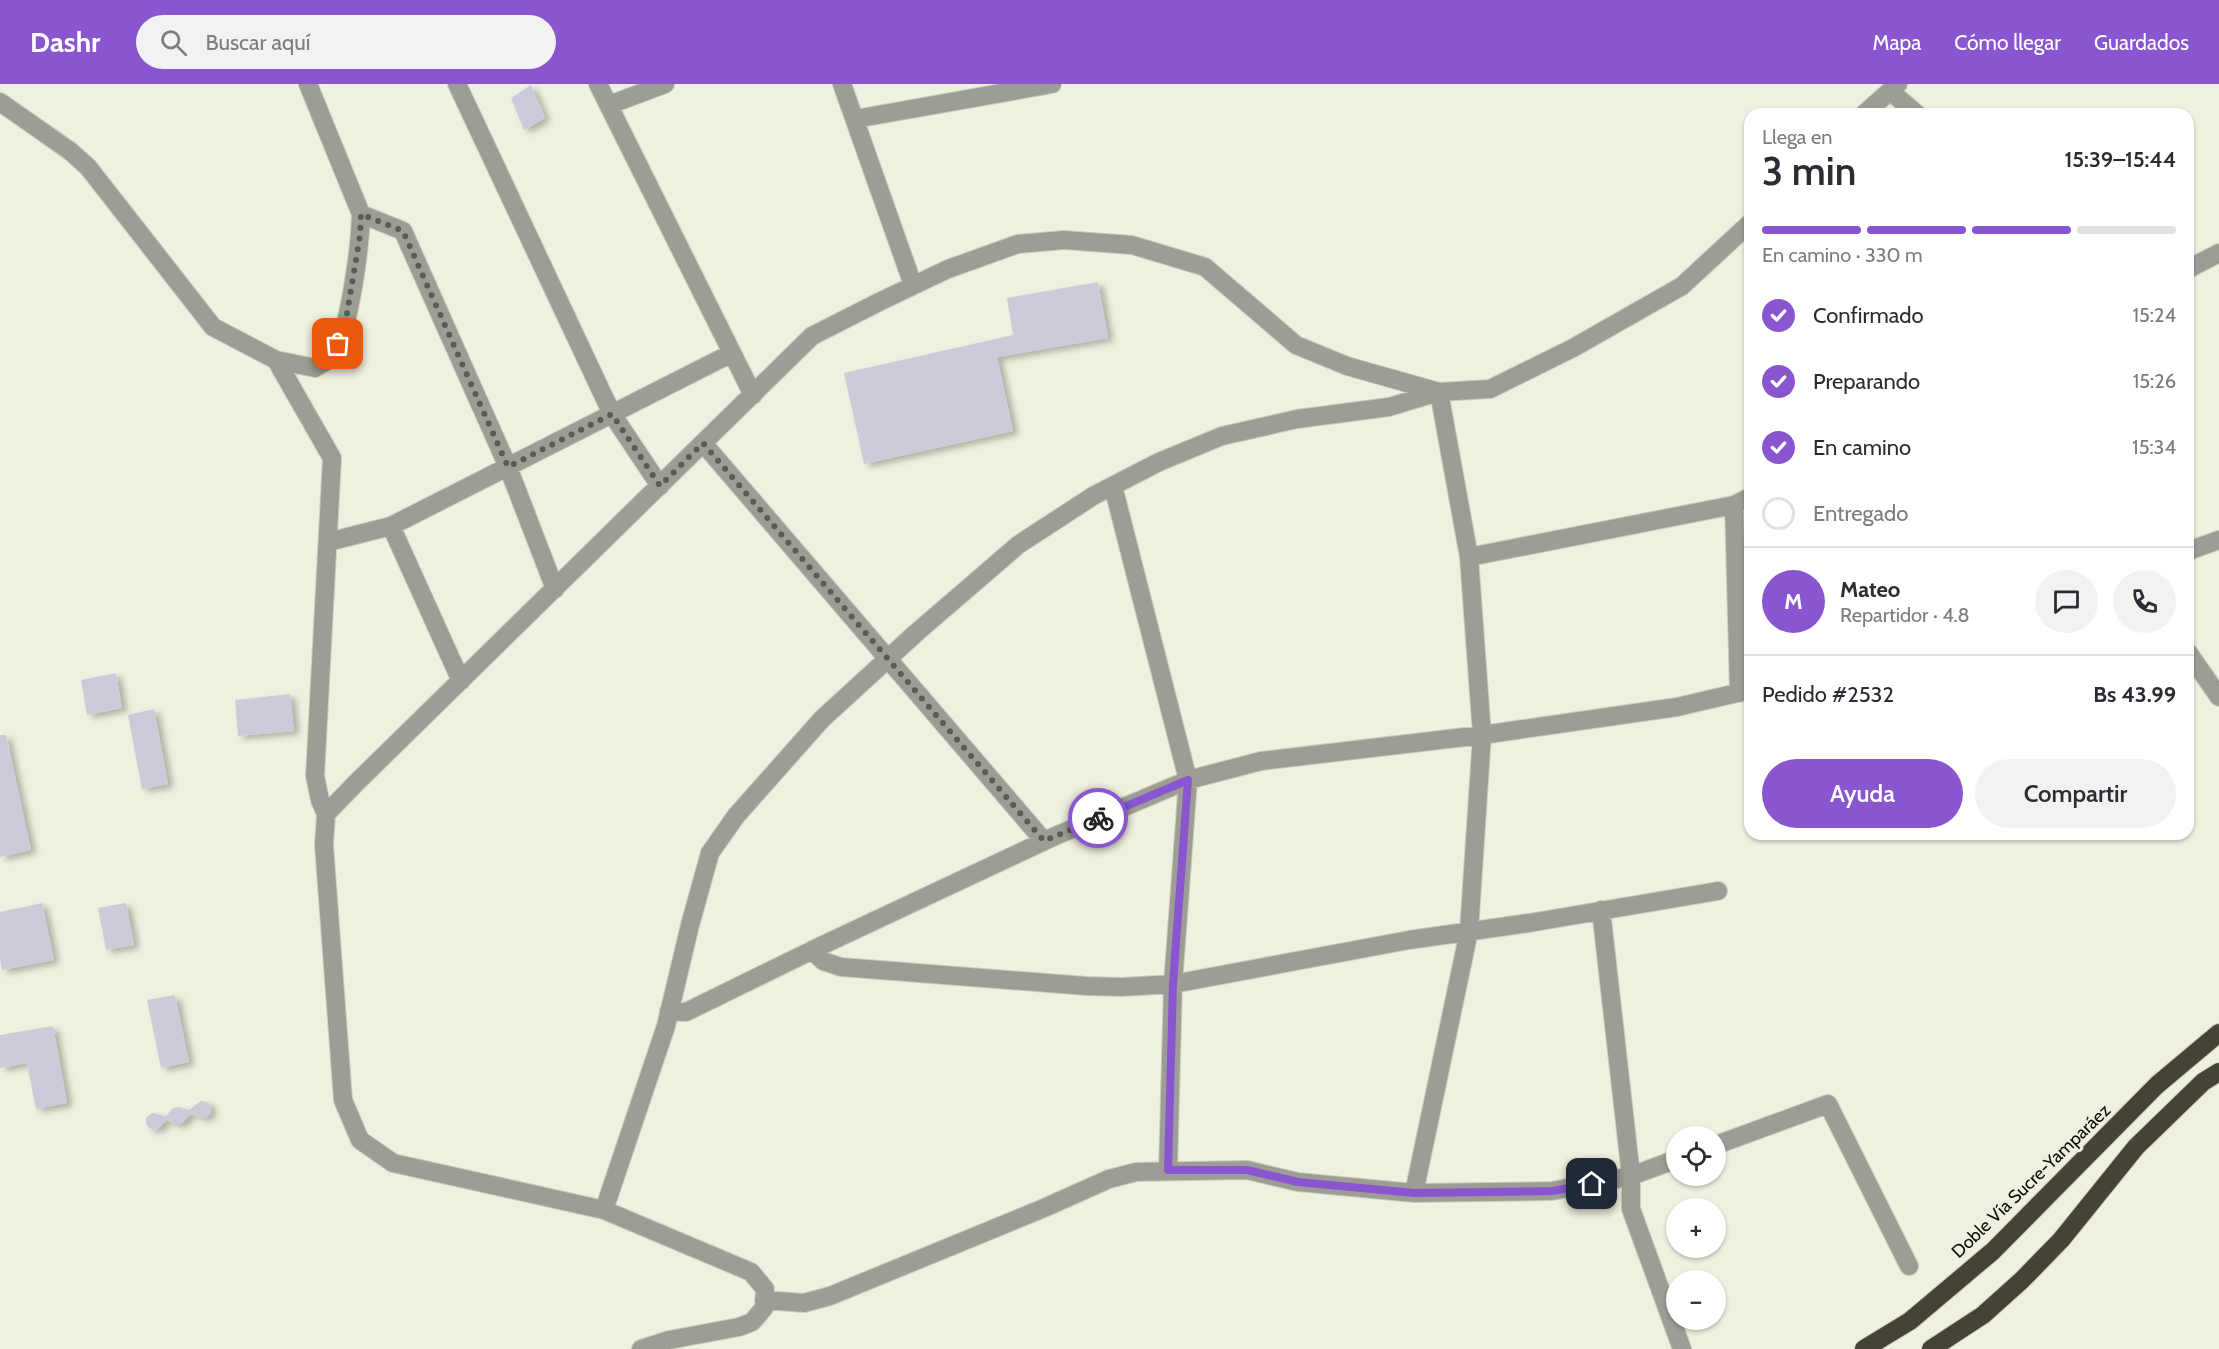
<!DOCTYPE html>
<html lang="es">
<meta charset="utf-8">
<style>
body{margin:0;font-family:Cabin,sans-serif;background:#f2f2f3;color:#2b2b33;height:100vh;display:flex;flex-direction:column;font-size:22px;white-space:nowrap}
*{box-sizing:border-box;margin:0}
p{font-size:20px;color:#7c7c81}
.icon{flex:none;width:33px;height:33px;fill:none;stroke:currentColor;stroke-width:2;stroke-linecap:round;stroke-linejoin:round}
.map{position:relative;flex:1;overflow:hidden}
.panel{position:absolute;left:1744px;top:24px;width:450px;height:732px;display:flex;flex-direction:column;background:#fff;border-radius:18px;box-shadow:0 2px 4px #0004}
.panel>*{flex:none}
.buttons{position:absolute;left:1666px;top:1042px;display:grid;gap:12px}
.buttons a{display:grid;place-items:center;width:60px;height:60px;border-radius:50%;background:#fff;box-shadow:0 2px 4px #0004;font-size:30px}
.pin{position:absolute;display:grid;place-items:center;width:51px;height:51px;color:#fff;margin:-26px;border-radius:12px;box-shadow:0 3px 9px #0006}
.courier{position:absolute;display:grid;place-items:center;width:60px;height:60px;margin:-30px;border:4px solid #8956cf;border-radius:50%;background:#fff;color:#222;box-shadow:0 2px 8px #0007}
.headline em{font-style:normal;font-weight:600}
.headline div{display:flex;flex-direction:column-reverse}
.headline{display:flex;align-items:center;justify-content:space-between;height:102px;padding:0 18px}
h1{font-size:39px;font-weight:600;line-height:45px}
.bar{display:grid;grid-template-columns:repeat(4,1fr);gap:9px 6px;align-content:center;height:72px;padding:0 18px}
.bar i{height:8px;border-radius:4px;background:#e1e1e2}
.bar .selected{background:#8956cf}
.bar p{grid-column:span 4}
.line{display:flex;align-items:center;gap:15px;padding:0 18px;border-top:2px solid #e1e1e2}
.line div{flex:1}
.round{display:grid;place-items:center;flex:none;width:63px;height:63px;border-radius:32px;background:#f2f2f3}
ol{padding:0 18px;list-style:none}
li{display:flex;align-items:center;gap:18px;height:66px}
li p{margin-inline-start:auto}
li .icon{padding:6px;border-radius:50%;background:#8956cf;color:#fff;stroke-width:4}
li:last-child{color:#7c7c81}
li i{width:33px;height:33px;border:3px solid #e1e1e2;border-radius:50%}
.action{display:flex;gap:12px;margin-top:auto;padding:12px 18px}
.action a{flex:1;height:69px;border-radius:36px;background:#8956cf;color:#fff;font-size:24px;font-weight:600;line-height:69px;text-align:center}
.action a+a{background:#f2f2f3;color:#2b2b33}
header{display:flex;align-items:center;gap:36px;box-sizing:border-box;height:84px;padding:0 30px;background:#8956cf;color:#fff}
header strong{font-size:28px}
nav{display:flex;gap:33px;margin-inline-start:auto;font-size:21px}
.search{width:420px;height:54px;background:#f2f2f3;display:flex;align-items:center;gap:15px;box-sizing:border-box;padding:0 21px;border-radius:33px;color:#7c7c81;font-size:22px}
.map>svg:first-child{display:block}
.building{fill:#cfcad9;filter:url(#shadow)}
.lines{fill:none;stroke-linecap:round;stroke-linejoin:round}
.minor-casing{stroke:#ccccbd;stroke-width:20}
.highway-casing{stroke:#ccccbd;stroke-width:20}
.minor{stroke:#9d9d96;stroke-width:18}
.highway{stroke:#444336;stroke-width:18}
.done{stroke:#5c5c54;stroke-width:6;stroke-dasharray:0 10.8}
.route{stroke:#8956cf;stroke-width:8}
.labels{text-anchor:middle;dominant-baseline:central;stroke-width:6;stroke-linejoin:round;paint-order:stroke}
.street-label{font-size:18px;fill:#0d0d08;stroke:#f0f0e0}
</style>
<header>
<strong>Dashr</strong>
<div class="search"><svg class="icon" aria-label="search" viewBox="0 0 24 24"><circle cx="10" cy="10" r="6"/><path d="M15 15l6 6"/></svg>Buscar aquí</div>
<nav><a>Mapa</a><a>Cómo llegar</a><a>Guardados</a></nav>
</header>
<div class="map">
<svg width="2219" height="1265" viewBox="0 0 2219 1265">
<defs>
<filter id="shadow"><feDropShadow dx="5.5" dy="3.5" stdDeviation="3" flood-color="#0004"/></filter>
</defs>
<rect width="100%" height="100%" fill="#f0f0e0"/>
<path class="building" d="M531,1l14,33 -21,12 -13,-32z
M1098,198l10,56 -111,19 16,74 -149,33 -20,-91 169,-38 -6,-37z
M116,589l6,35 -35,7 -6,-35z
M290,610l4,37 -56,5 -3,-36z
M154,625l14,75 -26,5 -14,-74z
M0,651h6l25,115 -31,7z
M42,819l12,57 -52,10 -2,-11v-47z
M126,819l8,42 -28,5 -8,-42z
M175,911l14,67 -28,6 -14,-68z
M53,942l14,77 -31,6 -9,-46 -27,5v-33z
M201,1017l6,1 4,4 -1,8 -4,3 -5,1 -9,-5 -11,11h-6l-8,-5 -8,9 -5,2 -5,-2 -3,-4v-6l6,-5 14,3 7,-8 6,-1 10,3z"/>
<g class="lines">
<g class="minor-casing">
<path id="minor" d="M457,0l155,330 48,72
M598,0l155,311
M842,0l71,201
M1890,7l27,23
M0,18l70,49 18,16 125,160 63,33 39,8c6,-4 15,-8 18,-13 17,-25 27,-109 28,-141l-53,-130
M609,21l56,-21
M1864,30l34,-30
M855,35l197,-35
M361,130l42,17 105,236 47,122
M2188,185l31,-16
M276,276l56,98 -17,318 5,24 6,14
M703,359l341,398
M1113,402l75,294 -15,204 -5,186
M1734,421l5,188
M391,442l70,155
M328,458l63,-16 341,-173
M2188,467l31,-11
M1469,473l265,-52 16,-8
M2188,568l31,45
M1601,826l30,266v33l51,140
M812,866l11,11 18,6 245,19 36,1 51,-3 236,-44 120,-17 189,-32
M669,927l17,1 139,-68 228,-107 135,-57 73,-19 221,-26 195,-28 73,-17
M1716,1061l112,-41 81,162
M604,1126l62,-184 24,-101 20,-72 26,-37 86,-97 94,-86 102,-88 75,-49 66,-34 63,-26 75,-17 92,-12 50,-15 30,165 13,178 -13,196 -55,262
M764,1216l40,3 26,-7 214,-88 65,-29 27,-7 111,-2 51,12 116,11 138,-2 79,-15 46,-17
M641,1265l28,-9 70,-13 13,-5 12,-14 1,-19 -14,-17 -147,-62 -211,-47 -33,-23 -17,-40 -19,-255 2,-31 30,-31 456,-447 67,-34 69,-33 70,-25 46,-4 68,5 73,22 91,78 51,21 92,26 51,-3 83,-41 109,-62 68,-63"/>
</g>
<g class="highway-casing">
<path id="highway" d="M1864,1265l46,-28 83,-70 164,-166 62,-52
M1931,1265l52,-34 39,-35 39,-40 75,-93 67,-65 16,-10"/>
</g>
<use href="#minor" class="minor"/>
<use href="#highway" class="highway"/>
</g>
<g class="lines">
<path class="done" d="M338,260l6,-13 16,-95 1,-22 42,17 105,236 104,-53 48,72 43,-43 341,398 54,-23"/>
<path class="route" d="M1098,734l90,-38 -15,204 -5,186h79l51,12 116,11 138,-2 40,-7"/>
</g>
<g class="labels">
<g class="street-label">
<text transform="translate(2031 1097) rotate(-44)">Doble Vía Sucre-Yamparáez</text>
</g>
</g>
</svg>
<div class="buttons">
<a><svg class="icon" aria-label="locate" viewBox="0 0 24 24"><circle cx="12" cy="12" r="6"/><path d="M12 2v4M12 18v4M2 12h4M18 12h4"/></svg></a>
<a>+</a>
<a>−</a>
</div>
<div class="pin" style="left:338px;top:260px;background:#ea580c"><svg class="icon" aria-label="bag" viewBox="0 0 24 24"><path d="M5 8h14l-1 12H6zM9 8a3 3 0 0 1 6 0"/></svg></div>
<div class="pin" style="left:1592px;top:1100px;background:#1f2937"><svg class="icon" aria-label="home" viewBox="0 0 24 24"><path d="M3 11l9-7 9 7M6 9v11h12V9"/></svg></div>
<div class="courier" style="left:1098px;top:734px"><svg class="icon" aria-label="bike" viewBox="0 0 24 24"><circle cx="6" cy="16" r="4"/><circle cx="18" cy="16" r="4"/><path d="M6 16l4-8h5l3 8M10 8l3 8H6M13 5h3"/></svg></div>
<section class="panel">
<div class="headline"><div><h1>3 min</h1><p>Llega en</p></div><em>15:39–15:44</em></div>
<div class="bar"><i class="selected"></i><i class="selected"></i><i class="selected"></i><i></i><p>En camino · 330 m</p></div>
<ol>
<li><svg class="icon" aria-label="check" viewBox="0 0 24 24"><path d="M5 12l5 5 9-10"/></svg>Confirmado<p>15:24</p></li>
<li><svg class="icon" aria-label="check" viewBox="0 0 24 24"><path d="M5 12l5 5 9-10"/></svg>Preparando<p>15:26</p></li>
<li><svg class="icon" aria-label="check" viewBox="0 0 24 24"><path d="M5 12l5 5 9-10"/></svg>En camino<p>15:34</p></li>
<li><i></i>Entregado</li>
</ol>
<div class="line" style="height:108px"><b class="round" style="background:#8956cf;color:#fff">M</b><div><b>Mateo</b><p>Repartidor · 4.8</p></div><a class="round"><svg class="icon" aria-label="chat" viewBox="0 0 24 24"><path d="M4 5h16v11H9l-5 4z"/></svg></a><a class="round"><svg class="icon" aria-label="phone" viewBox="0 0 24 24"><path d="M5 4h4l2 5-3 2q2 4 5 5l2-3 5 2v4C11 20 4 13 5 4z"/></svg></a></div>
<div class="line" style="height:78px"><div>Pedido #2532</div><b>Bs 43.99</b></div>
<div class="action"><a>Ayuda</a><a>Compartir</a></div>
</section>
</div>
